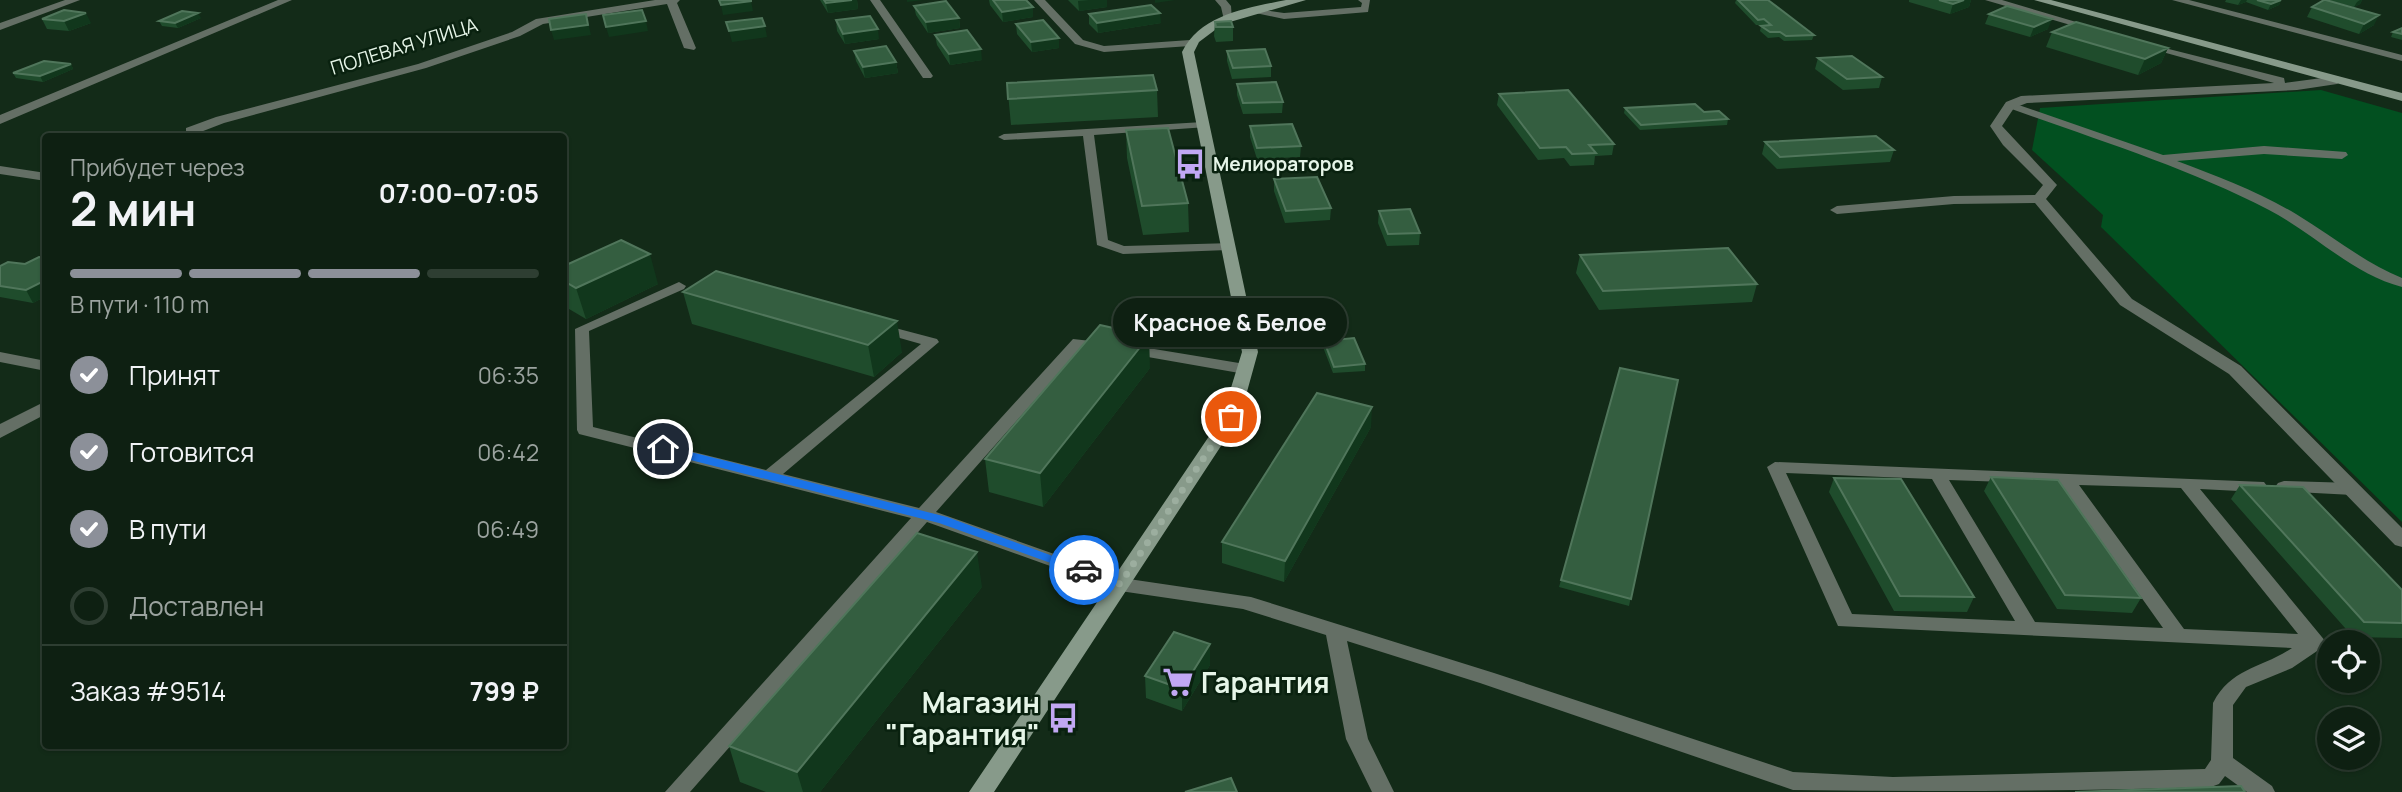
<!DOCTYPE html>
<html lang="ru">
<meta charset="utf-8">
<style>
body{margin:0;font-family:Manrope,sans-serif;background:#17281b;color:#f1f3f6;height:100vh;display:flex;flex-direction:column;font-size:26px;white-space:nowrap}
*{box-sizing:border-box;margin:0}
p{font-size:23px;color:#9ba39f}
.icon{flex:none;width:38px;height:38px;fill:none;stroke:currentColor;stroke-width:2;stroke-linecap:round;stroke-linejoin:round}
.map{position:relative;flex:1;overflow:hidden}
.sheet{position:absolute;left:42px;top:133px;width:525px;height:616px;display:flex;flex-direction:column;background:#0e2012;border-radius:7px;box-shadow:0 2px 5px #0004,0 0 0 2px #2e3e32}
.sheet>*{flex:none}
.tools{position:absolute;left:2317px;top:630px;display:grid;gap:14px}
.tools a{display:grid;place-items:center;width:63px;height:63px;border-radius:50%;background:#0e2012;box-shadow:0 2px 5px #0004,0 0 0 2px #2e3e32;font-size:35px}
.pin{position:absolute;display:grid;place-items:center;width:60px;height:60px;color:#fff;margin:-30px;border:4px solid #fff;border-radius:50%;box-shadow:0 2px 7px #0007}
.courier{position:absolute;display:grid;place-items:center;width:70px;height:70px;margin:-35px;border:5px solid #1a73e8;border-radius:50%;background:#fff;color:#222;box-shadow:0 2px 9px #0007}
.bubble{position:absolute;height:49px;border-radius:24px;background:#0e2012;box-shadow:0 2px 5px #0004,0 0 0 2px #2e3e32;font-size:23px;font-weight:700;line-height:49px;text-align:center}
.summary em{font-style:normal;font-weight:700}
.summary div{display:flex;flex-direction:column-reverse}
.summary{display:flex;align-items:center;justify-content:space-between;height:119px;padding:0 28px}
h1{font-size:46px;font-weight:700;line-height:52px}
.bar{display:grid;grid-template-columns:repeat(4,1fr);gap:10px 7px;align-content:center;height:84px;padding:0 28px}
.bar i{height:9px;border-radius:5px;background:#2e3e32}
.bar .active{background:#8c9099}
.bar p{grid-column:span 4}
.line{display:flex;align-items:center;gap:18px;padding:0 28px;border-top:2px solid #2e3e32}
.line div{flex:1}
ol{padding:0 28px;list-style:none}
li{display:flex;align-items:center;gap:21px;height:77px}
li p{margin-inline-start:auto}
li .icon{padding:7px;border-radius:50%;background:#8c9099;color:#fff;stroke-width:4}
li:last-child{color:#9ba39f}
li i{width:38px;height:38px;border:4px solid #2e3e32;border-radius:50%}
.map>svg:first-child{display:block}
.green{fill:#025020}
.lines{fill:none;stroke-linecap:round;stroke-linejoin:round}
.lane{fill:#646f65;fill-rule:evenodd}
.street{fill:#646f65;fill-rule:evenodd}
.secondary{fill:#879a8a;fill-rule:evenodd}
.wall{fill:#1f4c2c}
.shaded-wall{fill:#11371c}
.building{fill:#345e40;stroke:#50765b;stroke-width:2}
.route{fill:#1a73e8}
.done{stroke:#9cae9f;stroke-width:7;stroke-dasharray:0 12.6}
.labels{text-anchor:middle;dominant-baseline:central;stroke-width:5;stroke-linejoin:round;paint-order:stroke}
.far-street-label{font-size:19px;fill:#e6f5e8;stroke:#09210f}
.far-poi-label{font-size:19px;font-weight:bold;fill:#e6f5e8;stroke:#09210f;text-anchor:start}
.near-poi-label{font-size:28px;font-weight:bold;fill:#e6f5e8;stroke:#09210f;text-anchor:start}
</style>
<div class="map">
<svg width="2402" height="792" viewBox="0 0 2402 792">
<rect width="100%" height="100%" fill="#132b18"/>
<path class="green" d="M2321,90l81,23v409l-301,-295 2,-12 -71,-65 8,-42z"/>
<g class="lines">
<path class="lane" d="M1358,0h12l-2,12 -84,7 -38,-8 5,-3 33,5 77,-6 1,-4z
M2010,102l153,53 101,-9 82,6 2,3 -6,4 -78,-5 -87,7c40,15 82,31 119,53 35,21 67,48 106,64v9c-50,-13 -88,-54 -133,-77 -83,-43 -175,-71 -263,-103l-2,-2z
M1203,122l6,3 -2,2 -113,8 14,105 16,6 109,-3v6l-5,1 -105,4 -26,-9 -14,-109 -79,4 -6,-3 6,-3z
M679,282l7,4 -2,3 -95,42 4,96 173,43 155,-126 -46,-13 -2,-3 2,-3 5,-1 57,15 2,3 -156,132 136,34 154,-169 36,4 2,3 -7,4 -22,-3 -146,165 186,66 129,19 243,76 299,99 100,5 312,-8 6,-9 2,-57c19,-36 48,-34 79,-55l-454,-22 -71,-159 8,-5 489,20 3,4 -3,4 -6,2 -58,-3 126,153 -3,5 -31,21 -46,19 -13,18v53l39,28 3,6h-28l-22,-16 -6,8 -8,3c-139,4 -279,5 -418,3l-313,-107 -133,-42 21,98 26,53h-22l-26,-53 -20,-104 -83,-26 -123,-18 -193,-69 -237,270h-25l246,-274 -332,-84 -2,-4 -2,-101zM1786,473l146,6 83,142 -163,-7zM1949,480l112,4 102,144 -128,-6zM2079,485l102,3 117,146 -114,-5z
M1130,345l115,19 8,5 -8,5 -120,-21 -3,-3 3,-3z
M2284,481l69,2 9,6 -9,6 -75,-4 -3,-4 3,-4z"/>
<path class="street" d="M65,0h15l-80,30v-7z
M278,0h14l-292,124v-9z
M655,0h25l-3,3 19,45 -2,2 -10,-2 -17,-44 -124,20 -23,12 -94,32 -202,55 -26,10v3h-12v-8l30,-11 202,-53 94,-32 24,-13z
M870,0h10l53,76 -2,2h-8z
M1034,0h11l38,40 21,6 86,-6 6,3 -6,3 -86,6 -29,-8z
M1215,0h11l5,6 1,14h-8l-3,-13z
M1985,0h17l98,29 -9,2z
M2172,0h17l213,55v6z
M2141,42l143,36 1,5 52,-7 6,4 -6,4 -40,6 -270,13 -13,5 -12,18 55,59 -11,14 86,100 109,67 161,162v19l-7,-2 -166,-171 -109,-69 -85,-102 -81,1 -117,10 -7,-4 7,-4 117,-10 81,-1 8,-10 -40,-40 -13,-19 16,-24 15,-6 253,-13 -133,-37z
M0,166l46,7v8l-46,-7z
M0,352l46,9v10l-46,-9z
M46,401v13l-46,24v-14z"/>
<path class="secondary" d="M1286,0h20l-83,24 -24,18 -5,10 64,300 -18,65 -246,375h-25l253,-375 20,-65 -60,-300c19,-38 66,-44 104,-52z
M2034,0h17l351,93v8z"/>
</g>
<path class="wall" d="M820,0h37l1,9 -30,4z
M989,0h37l7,7v10l-30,5 -13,-17z
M1068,0h39v7l-28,4z
M1736,0h32l46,35 -2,5 -28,1 -5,-4 -11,1 -8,-7 1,-5h3l-1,-1h-7l-21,-22z
M1909,0h62l-2,7 -19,7 -41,-12z
M2226,0h55l-2,5 -11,5 -22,-8 -8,3 -13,-3z
M2328,0h34l-2,4 -6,3z
M914,6l45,12 1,10 -32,5 -12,-18z
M2312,7l62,18 -15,9 -52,-17z
M1089,14l72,9 -63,10 -9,-9z
M1989,14l59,15 -18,8 -45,-13z
M201,18l-23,10 -16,-2 -3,-5z
M42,19l49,4 -22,8 -22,-2z
M836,20l43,19 -34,5 -8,-13z
M1215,22l18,5v14l-17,1 -2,-6z
M1016,24l43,24 -27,4 -15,-18z
M2402,28v12l-11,-3 2,-5z
M2052,32l116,16 -7,15 -23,12 -92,-28z
M935,35l47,25 -32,5 -13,-20z
M854,51l42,11 2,11 -33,5 -9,-17z
M1227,51l44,15v11l-39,2 -5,-18z
M1818,58l64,19 -3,11 -36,2 -28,-21z
M71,64l2,5 -30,13 -27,-4 -3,-5z
M1007,83l150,7 1,27 -147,8z
M1237,84l46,18 -1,11 -39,1 -6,-19z
M1499,94l115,50 -2,11 -17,1 -1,9 -24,1 -6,-8 -26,2 -41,-55z
M1625,108l79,4 24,7 -1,6 -87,5 -16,-17z
M1250,126l51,20 -1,11 -43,2 -7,-22z
M1126,130l62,73 1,29 -46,3 -16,-77z
M1765,142l129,8 -4,12 -113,7 -15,-15z
M1274,179l57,29 -1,12 -45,3 -11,-32z
M1379,211l41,22 -1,12 -32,1 -9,-23z
M1580,255l177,29 -5,18 -153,8 -23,-37z
M46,258v38l-13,7 -33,-6v-31l25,-2z
M564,266l94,18 -72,35 -22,-13z
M683,292l219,60 -28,25 -182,-53z
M1324,341l41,23v7l-32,2 -10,-26z
M1150,368l-107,139 -54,-15 -4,-33z
M1678,380l-49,226 -70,-19 2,-7z
M1371,427l-87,155 -62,-19v-21z
M1991,477l150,121 -9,15 -75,-4 -73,-118z
M1834,478l140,119 -7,15 -73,-1 -65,-119z
M2240,485l162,105v48l-49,-1 -122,-138z
M982,587l-162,205h-54l-26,-10 -11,-36z
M1210,644v21l-28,46 -36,-13 -1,-22z"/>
<path class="shaded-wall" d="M852,0h5l1,9 -30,4 -2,-10z
M907,0h16l-16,2z
M1089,0h18v7l-28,4 -1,-10z
M1155,0h20l-20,3z
M1964,0h7l-2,7 -19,7 3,-10z
M2241,0h6l-1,2 -8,3z
M2281,0l-2,5 -11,5 3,-6z
M2360,0h2l-2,4 -6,3 3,-5z
M751,1l2,10 -30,4 -2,-10z
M1033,7v10l-30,5 -1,-10z
M86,13l5,10 -22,8 -5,-10z
M198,13l3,5 -23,10 -3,-5z
M1160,13l1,10 -63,10 -1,-10z
M586,14l5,21 -37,5 -3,-10z
M2379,15l-5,10 -15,9 5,-10z
M959,18l1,10 -32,5 -2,-11z
M2052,19l-4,10 -18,8 4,-10z
M646,21l2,10 -39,6 -3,-10z
M765,26l2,11 -35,5 -3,-11z
M878,29l1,10 -34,5 -2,-10z
M1059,38v10l-27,4 -1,-10z
M2168,48l-7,15 -23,12 7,-16z
M981,49l1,11 -32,5 -1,-11z
M896,62l2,11 -33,5 -2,-11z
M71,64l2,5 -30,13 -3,-6z
M650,254l8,30 -72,35 -10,-31z
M46,280v16l-13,7 -7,-13z
M897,321l5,31 -28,25 -6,-32z
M1149,336l1,32 -107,139 -3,-34z
M1372,407l-1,20 -87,155 1,-21z
M977,552l5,35 -162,205h-17l-6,-20z
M1210,644v21l-28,46v-22z"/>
<path class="building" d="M719,0h32v1l-30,4z
M824,0h28l-26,3z
M993,0h33l7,7 -31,5z
M1738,0h30l46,35 -28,1 -6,-4h-10l-9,-6 10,-1 -7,-6 -6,1z
M1939,0h25l-11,4z
M2257,0h24l-10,4z
M2324,0h2l53,15 -15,9 -52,-17z
M946,1l13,17 -33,4 -12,-16z
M1151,5l9,8 -63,10 -8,-9z
M2007,6l45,13 -18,8 -45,-13z
M64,10l22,3 -22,8 -22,-2z
M642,10l4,11 -40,6 -3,-12z
M182,11l16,2 -23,10 -16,-2z
M586,14l2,11 -37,5 -2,-11z
M870,16l8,13 -35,5 -7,-14z
M762,18l3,8 -36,5 -3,-9z
M1043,20l16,18 -28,4 -15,-18z
M1231,21l2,6h-17l-1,-5z
M2076,22l92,26 -23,11 -93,-27z
M2402,28v6l-9,-2z
M967,30l14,19 -32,5 -14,-19z
M886,46l10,16 -33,5 -9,-16z
M1265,49l6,17 -38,2 -6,-17z
M1852,56l30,21 -35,2 -29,-21z
M44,61l27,3 -31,12 -27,-3z
M1153,75l4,15 -149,9 -1,-16z
M1276,82l7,20 -40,1 -6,-19z
M1568,90l46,54 -25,1 7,8 -24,1 -6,-7 -26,1 -41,-54z
M1695,104l9,8 15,-1 9,8 -87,6 -16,-17z
M1292,124l9,22 -44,2 -7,-22z
M1168,128l20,75 -46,3 -16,-76z
M1876,136l18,14 -114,7 -15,-15z
M1317,177l14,31 -45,3 -12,-32z
M1410,209l10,24 -32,1 -9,-23z
M621,240l29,14 -74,34 -12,-7v-15z
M1728,248l29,36 -154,7 -23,-36z
M39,257l7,1v22l-20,10 -26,-4v-20l8,-4 17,2z
M716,271l181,50 -29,24 -185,-53z
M1100,325l49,11 -109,137 -55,-14z
M1354,338l11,26 -31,3 -10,-26z
M1620,368l58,12 -47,219 -70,-19z
M1317,393l55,14 -87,154 -63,-19z
M1991,477l67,3 83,118 -76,-3z
M1834,478l67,1 73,118 -74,-1z
M2240,485l63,2 99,103v33l-38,-1z
M917,533l60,19 -180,220 -68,-26z
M1174,632l36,12 -28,45 -37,-13z
M1231,778l6,14h-52z
M2241,786l4,6h-170z"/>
<path class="route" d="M663,445l284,72 144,53 -7,5 -145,-52 -280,-71 -2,-3z"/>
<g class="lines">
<path class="done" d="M1084,570l36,14 111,-167"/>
</g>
<defs>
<g id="bus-bare" transform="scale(2.415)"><path d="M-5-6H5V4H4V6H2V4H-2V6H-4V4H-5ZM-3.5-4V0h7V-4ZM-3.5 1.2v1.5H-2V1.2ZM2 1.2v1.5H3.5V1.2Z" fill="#c1a8f3" stroke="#09210f" stroke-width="2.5" paint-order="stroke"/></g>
<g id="supermarket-bare" transform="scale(2.415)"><path d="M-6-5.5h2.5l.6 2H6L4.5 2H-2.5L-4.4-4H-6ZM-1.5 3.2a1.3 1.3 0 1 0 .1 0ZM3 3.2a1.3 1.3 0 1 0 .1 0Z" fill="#c1a8f3" stroke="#09210f" stroke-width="2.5" paint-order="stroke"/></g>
</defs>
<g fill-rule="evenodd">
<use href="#bus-bare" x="1190" y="164"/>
<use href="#supermarket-bare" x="1178" y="682"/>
<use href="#bus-bare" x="1063" y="718"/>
</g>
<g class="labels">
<g class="far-street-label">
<text transform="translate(404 46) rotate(-17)">ПОЛЕВАЯ УЛИЦА</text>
</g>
<g class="far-poi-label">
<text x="1213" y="164">Мелиораторов</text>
</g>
<g class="near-poi-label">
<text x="1201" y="682">Гарантия</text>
<text x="1040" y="702" text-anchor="end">Магазин<tspan x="1040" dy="32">"Гарантия"</tspan></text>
</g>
</g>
</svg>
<div class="tools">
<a><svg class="icon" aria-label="locate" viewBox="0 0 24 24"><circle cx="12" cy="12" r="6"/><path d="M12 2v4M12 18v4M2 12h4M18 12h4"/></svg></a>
<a><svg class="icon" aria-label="layers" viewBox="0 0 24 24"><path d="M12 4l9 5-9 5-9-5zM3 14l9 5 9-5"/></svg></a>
</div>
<div class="pin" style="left:1231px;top:417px;background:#ea580c"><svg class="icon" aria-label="bag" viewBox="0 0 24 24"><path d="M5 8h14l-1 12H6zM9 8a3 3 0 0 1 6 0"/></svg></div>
<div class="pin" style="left:663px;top:449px;background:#1f2937"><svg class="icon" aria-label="home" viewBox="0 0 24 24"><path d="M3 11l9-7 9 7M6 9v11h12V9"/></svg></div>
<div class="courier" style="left:1084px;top:570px"><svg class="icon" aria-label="car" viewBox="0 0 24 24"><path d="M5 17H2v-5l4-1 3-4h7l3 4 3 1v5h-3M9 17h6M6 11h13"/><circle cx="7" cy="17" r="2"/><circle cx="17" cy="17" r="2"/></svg></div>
<div class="bubble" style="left:1113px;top:298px;width:234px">Красное &amp; Белое</div>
<section class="sheet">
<div class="summary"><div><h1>2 мин</h1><p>Прибудет через</p></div><em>07:00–07:05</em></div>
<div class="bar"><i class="active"></i><i class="active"></i><i class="active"></i><i></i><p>В пути · 110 m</p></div>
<ol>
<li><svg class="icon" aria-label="check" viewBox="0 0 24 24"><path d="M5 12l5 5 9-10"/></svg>Принят<p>06:35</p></li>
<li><svg class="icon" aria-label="check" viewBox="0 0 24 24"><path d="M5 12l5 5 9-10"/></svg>Готовится<p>06:42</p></li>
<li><svg class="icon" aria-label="check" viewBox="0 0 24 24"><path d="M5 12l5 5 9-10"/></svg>В пути<p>06:49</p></li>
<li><i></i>Доставлен</li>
</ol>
<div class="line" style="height:91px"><div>Заказ #9514</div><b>799 ₽</b></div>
</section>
</div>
